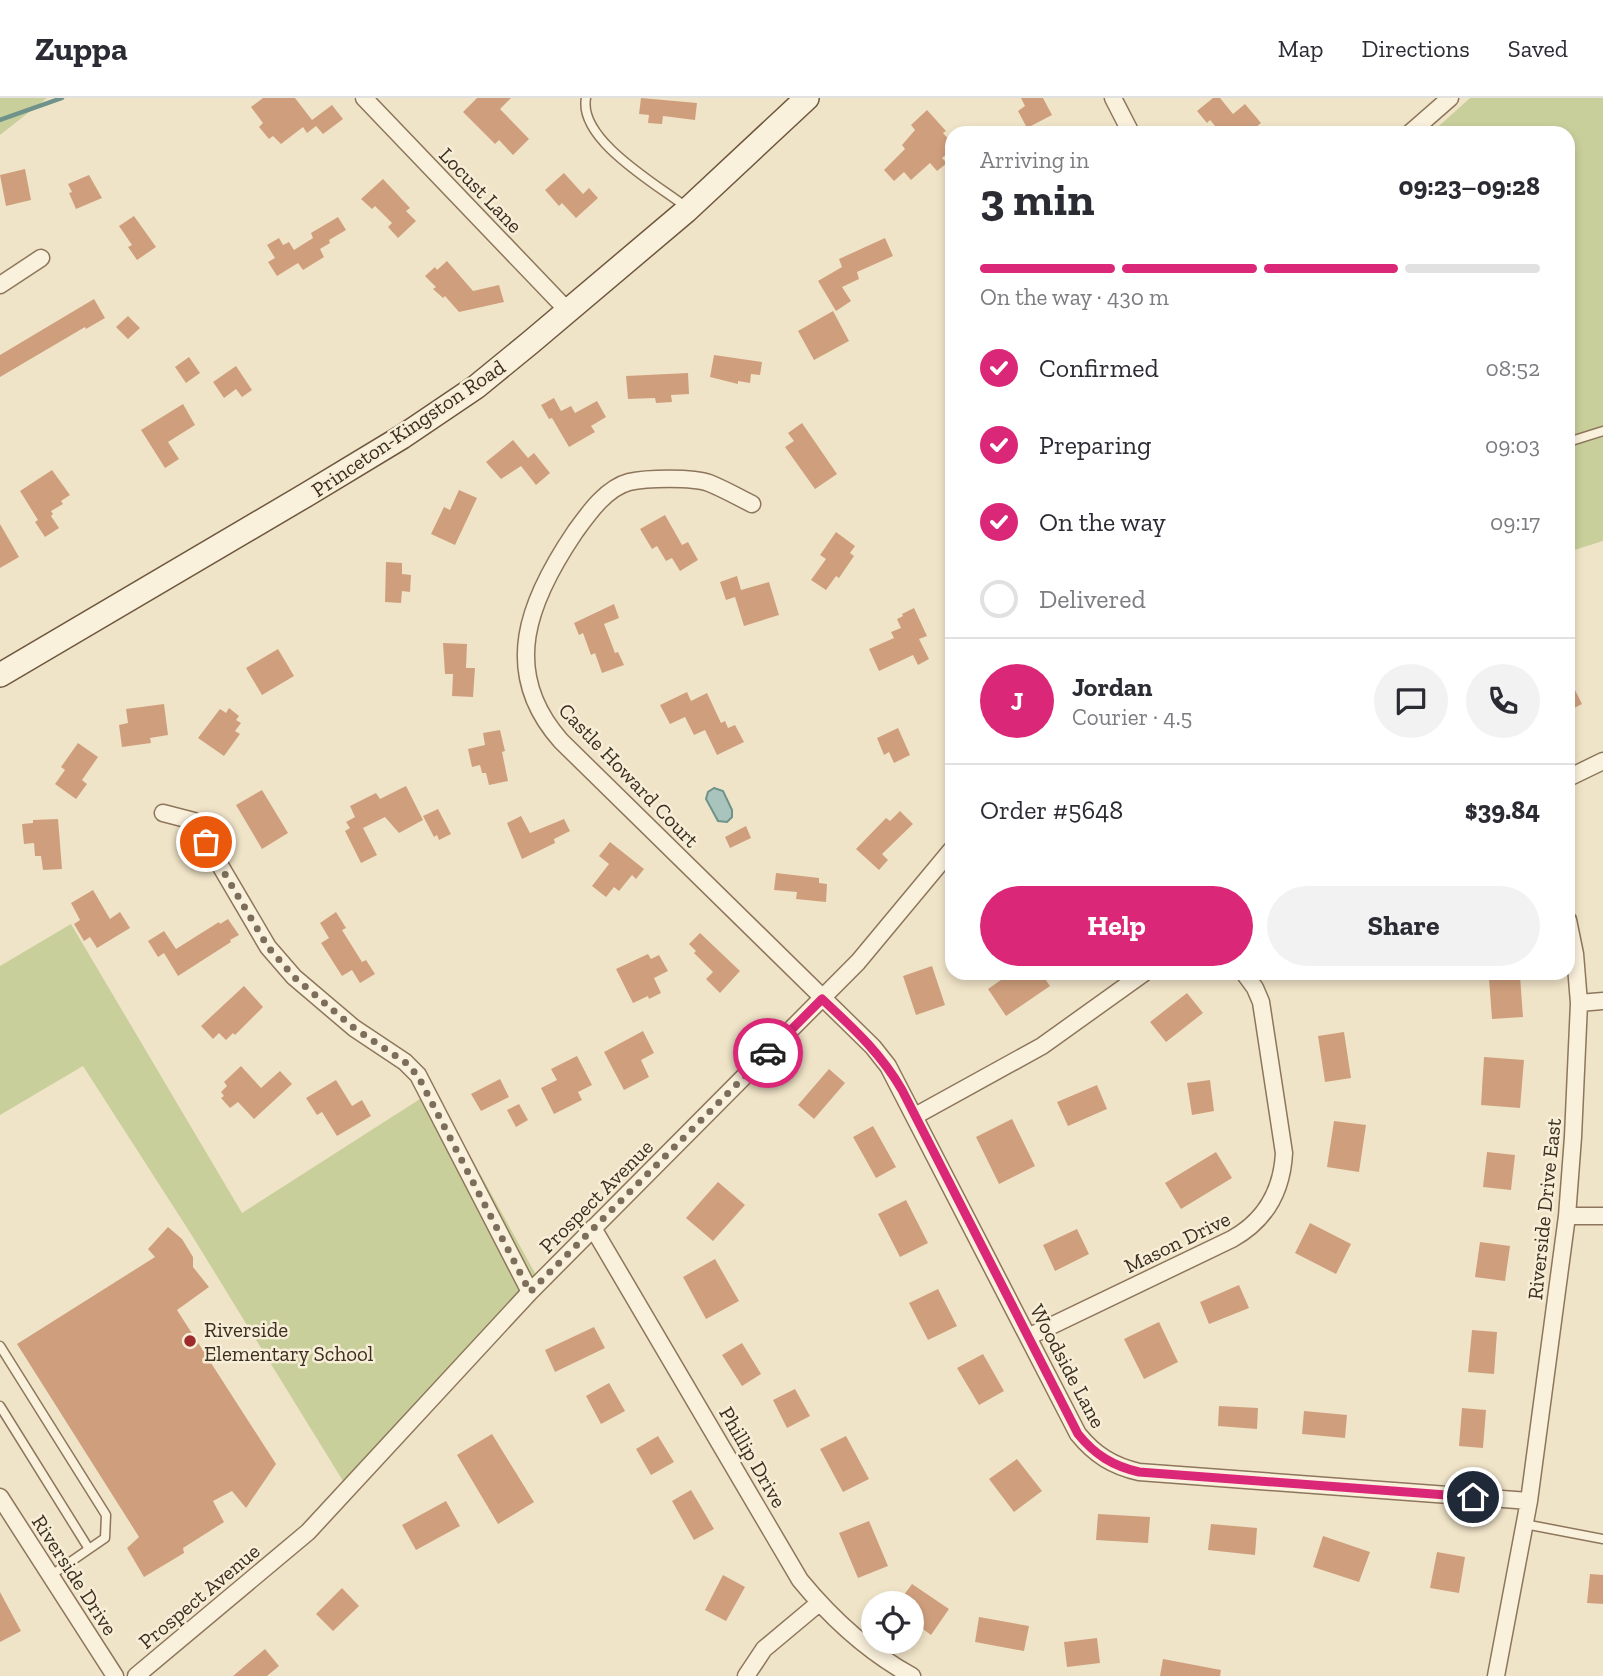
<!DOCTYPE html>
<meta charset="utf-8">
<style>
body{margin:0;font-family:"Zilla Slab",serif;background:#f2f2f3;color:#2b2b33;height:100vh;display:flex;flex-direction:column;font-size:26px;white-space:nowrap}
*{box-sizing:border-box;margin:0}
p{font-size:23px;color:#7c7c81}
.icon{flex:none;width:38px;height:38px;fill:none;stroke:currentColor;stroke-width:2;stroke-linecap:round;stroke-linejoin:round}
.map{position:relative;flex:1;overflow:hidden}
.details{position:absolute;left:945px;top:28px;width:630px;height:854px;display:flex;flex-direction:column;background:#fff;border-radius:21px;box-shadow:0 4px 10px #0003}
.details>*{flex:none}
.buttons{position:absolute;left:861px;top:1493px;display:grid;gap:14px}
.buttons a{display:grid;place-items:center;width:63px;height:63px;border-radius:50%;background:#fff;box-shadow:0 4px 10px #0003;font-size:35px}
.pin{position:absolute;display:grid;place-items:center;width:60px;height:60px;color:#fff;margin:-30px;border:4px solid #fff;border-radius:50%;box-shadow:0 2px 7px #0007}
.courier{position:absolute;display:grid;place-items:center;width:70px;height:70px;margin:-35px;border:5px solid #db2777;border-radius:50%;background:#fff;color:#222;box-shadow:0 2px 9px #0007}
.headline em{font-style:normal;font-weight:700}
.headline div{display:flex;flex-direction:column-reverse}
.headline{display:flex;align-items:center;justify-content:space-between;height:119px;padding:0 35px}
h1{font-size:46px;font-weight:700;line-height:52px}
.bar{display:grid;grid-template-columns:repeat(4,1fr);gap:10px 7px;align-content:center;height:84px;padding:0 35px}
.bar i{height:9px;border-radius:5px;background:#e1e1e2}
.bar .active{background:#db2777}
.bar p{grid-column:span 4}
.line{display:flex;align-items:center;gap:18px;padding:0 35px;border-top:2px solid #e1e1e2}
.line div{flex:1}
.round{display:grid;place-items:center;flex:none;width:74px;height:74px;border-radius:37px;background:#f2f2f3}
ol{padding:0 35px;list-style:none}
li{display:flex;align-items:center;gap:21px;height:77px}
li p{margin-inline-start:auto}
li .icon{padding:7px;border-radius:50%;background:#db2777;color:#fff;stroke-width:4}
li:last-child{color:#7c7c81}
li i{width:38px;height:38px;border:4px solid #e1e1e2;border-radius:50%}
.button{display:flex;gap:14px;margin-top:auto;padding:14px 35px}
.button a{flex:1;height:80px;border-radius:42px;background:#db2777;color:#fff;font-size:28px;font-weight:700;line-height:80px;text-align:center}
.button a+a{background:#f2f2f3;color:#2b2b33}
header{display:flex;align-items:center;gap:42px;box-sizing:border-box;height:98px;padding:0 35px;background:#fff;border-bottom:2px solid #e1e1e2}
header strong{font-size:33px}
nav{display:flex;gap:38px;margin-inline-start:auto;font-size:24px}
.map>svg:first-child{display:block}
.green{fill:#c9cf9b}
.water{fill:#a9c4bc;stroke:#6f938a;stroke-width:2}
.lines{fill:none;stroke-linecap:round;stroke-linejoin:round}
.stream{stroke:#6f938a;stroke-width:4.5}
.building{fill:#cf9f7d}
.lane-casing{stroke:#8d765c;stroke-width:11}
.street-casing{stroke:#8d765c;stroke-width:19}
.secondary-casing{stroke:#6f573f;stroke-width:26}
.lane{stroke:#faf1dc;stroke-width:8}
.street{stroke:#faf1dc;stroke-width:16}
.secondary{stroke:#faf1dc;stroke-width:23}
.done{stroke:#7c6e5b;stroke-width:7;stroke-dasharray:0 12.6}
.route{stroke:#db2777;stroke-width:9}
.poi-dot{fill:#9e2a2b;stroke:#f7eed8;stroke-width:2.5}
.labels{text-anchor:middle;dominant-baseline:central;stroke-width:5;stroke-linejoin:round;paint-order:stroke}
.street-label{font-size:21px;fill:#3d2e20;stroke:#f7eed8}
.poi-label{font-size:21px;fill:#3d2e20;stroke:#f7eed8;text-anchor:start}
</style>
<header>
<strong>Zuppa</strong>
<nav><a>Map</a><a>Directions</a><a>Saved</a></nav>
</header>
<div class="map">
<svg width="1603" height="1578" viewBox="0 0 1603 1578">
<rect width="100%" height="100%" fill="#f0e4c8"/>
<path class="green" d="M0,0h47l-47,37z
M1470,0h133v443l-35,11v-419h-137z
M71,826l171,289 192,-123 107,194 -190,210 -160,-260 -108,-168 -83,49v-149z"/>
<path class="water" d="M714,690l9,3 9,19v7l-5,5 -9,-1 -12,-22 2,-7z"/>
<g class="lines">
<path class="stream" d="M0,22l62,-22"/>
</g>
<path class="building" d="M263,0h32l17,22 20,-15 11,14 -20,15 -7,-8 -9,7 -4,-6 -22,17 -8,-8 -4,3 -10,-12 4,-4 -12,-16z
M477,0h34l-11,11 29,30 -16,16 -14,-15 -4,4 -32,-32z
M641,0l56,5 -2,17 -32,-4 -1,8 -14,-1 1,-8 -10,-1z
M1021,0h22l9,17 -25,13 -9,-17 7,-5z
M1213,0h7l13,16 12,-10 16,19 -12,10h-28l-11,-13 -3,3 -10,-12z
M927,12l19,21 -3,2 9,10v7l-10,8 5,5 -10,8 -7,-8 -19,17 -7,-8 -10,9 -10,-11 21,-21 -3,-4 13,-15 -4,-5z
M25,71l6,31 -25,6 -6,-31z
M564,75l19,21 6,-6 9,10 -22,20 -14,-15 -3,3 -14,-16z
M89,77l13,23 -26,11 -7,-16 3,-1 -4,-8z
M383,81l27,29 -4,3 10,10 -18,17 -10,-11 4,-4 -17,-17 -3,3 -11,-10z
M134,118l22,31 -19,13 -9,-13 4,-2 -13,-19z
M338,119l8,13 -17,10 1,3 -10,6 4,8 -21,13 -5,-7 -21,13 -9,-14 7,-4 -8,-13 12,-7 4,7 6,-3 5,8 19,-12 -2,-5z
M885,140l8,18 -36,16 2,7 -17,8 9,14 -15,10 -18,-30 24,-14 -3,-8z
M447,163l26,30 26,-6 5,17 -45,10 -14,-16 -2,2 -10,-9 3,-2 -11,-11 10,-9 2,3z
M94,201l11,19 -19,11 -1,-2 -85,50v-22z
M833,213l16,30 -35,19 -16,-29z
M128,218l12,12 -12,11 -12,-12z
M714,257l48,7 -2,13 -9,-1 -1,9 -12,-2v3l-28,-7z
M189,259l11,16 -14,10 -11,-16z
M236,268l16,24 -10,7 -6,-8 -12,9 -11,-16z
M688,275l1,21 -18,1 1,7 -16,1 -1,-5 -27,1 -2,-23z
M554,300l7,13 10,-5 4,7 22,-12 9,16 -15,9 4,6 -26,15 -17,-29 -3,1 -8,-14z
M183,306l12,21 -27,17 11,17 -14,9 -24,-38z
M802,325l35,51 -22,15 -30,-42 9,-6 -6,-8z
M513,342l15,18 6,-5 16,20 -14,12 -15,-19 -20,13 -15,-17z
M52,372l18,25 -9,6 2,3 -12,7 2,3 -2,2 8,12 -14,9 -10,-15 3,-2 -18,-29z
M459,392l18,8 -22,47 -24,-11 13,-27 6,3z
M665,417l17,30 6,-3 10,18 -18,11 -8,-13 -6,3 -9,-15 -5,3 -12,-20z
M0,426l19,33 -19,11z
M836,434l19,14 -5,7 4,3 -15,22 -3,-2 -10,14 -15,-10 15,-21 -6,-4z
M386,464l16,1v11l9,1 -1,17 -8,-1 -1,12 -16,-1z
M737,478l4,14 28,-8 10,33 -35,11 -9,-29 -9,3 -6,-18z
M614,506l5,14 -15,6 11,29 3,-1 6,13 -22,8 -7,-20 -4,2 -8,-22 -4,2 -5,-12z
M914,510l13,28 -8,3 10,20 -11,6 -5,-10 -34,16 -10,-22 25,-11 -3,-6 10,-4 -4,-9 6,-3 -1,-2z
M443,545l24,1 -1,24h9l-2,29 -21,-1 1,-22h-8z
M278,551l16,27 -32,19 -16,-27z
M1568,578l14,28 -14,7z
M687,594l4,9 16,-8 14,30 4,-2 3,7 7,-3 9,17 -27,13 -12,-25 -11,5 -9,-18 -15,7 -10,-19z
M164,606l4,31 -18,3 1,5 -29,4 -3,-22 9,-2 -2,-14z
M229,610l10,8 -3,4 5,3 -6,8 5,3 -16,22 -26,-18 22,-29 6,4z
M898,630l12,27 -16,8 -5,-11 -5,3 -7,-17z
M500,632l5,21 -3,1 6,29 -19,4 -3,-12h-4l-2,-8 -8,2 -4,-18 17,-4 -2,-12z
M78,645l20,14 -16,23 5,4 -11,15 -21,-15 10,-14 -4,-3z
M406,688l17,34 -24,13 -14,-16 -22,11 14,27 -16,8 -16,-32 5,-3 -4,-6 9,-5 -5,-11 26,-13 4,6z
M262,692l26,43 -26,16 -26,-44z
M438,711l13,25 -12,6 -2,-5 -3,2 -11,-21z
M900,713l13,13 -31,30 6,6 -9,10 -23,-21 30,-31 4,3z
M521,718l9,17 34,-14 6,12 -16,8 1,4 -33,16 -15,-36z
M58,721l4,50 -19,1 -2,-14h-6l-1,-13 -10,1 -2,-20 11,-1v-3z
M746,728l5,12 -21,10 -5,-11z
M610,744l34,27 -8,10 -4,-4 -13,16 -5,-4 -8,10 -14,-11 17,-22 -10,-8z
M776,775l43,5v5l8,1 -1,18 -30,-3 1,-7 -23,-2z
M93,792l17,29 10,-7 10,16 -33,20 -7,-11 -6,4 -10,-17 6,-4 -9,-17z
M336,814l10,16 -4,2 20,32 4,-2 9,14 -15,9 -8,-13 -10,6 -21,-33 8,-5 -9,-15z
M228,821l11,16 -9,5 1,2 -53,34 -14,-23 -6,4 -10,-16 16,-10 12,18 43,-27 1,2z
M700,835l40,38 -20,22 -14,-14 7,-7 -19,-19 2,-2 -7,-7z
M648,856l3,5 8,-4 9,16 -14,7 7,15 -12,6 -1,-3 -15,7 -17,-34z
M932,868l13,39 -29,10 -13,-39z
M1011,875h30l9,13 -44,30 -18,-27z
M1520,878l3,41 -31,2 -3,-41z
M244,888l19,21 -28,28 -2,-2 -7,7 -7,-7 -6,6 -12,-13z
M1187,895l16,20 -37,29 -16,-20z
M643,933l11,22 -13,7 8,17 -25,13 -20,-38z
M1344,934l7,46 -26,4 -7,-46z
M577,958l15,29 -14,7 4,8 -28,14 -13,-26 16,-8 -6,-11z
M1484,959l40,3 -4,48 -39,-3z
M241,968l20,22 19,-17 12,13 -38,35 -16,-17 -8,6 -9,-10 3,-2 -3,-4 6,-6 -3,-4z
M829,971l16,14 -31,36 -16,-14z
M500,981l9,18 -28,14 -10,-17z
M336,982l16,26 10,-6 9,16 -34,20 -15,-24 -5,3 -11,-17z
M1210,982l4,31 -22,4 -5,-32z
M1097,987l10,24 -39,17 -11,-24z
M519,1006l9,16 -12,7 -9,-17z
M1012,1021l23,47 -36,18 -23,-47z
M1334,1023l32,4 -7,47 -32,-5z
M873,1028l23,41 -20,11 -23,-41z
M1216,1054l16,26 -51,31 -16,-26z
M1487,1054l28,3 -4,35 -28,-3z
M718,1084l27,23 -32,36 -27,-23z
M906,1102l22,43 -28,14 -22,-43z
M1310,1125l41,21 -15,30 -41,-21z
M168,1129l14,12 11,18v10l16,20 -32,23 99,154 -30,44 -14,-17 -19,10 11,21 -41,26 1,5 -40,24 -17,-29 12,-11 -122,-193 138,-87 -7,-8z
M1077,1131l12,25 -34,17 -12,-26z
M1480,1144l30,4 -5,35 -30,-4z
M715,1161l24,42 -33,18 -23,-42z
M1239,1187l10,23 -40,16 -9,-22z
M938,1191l19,37 -29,14 -19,-37z
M1159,1224l19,40 -34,17 -20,-40z
M594,1229l11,21 -50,24 -10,-22z
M1472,1232l25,2 -3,42 -26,-2z
M742,1245l19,31 -19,12 -20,-31z
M983,1256l21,37 -25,14 -22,-37z
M609,1285l16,28 -24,13 -15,-28z
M795,1291l15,27 -23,12 -14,-28z
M1219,1308l39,2 -1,21 -39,-3z
M1462,1310l24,2 -3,38 -24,-2z
M1304,1313l43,4 -2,23 -43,-4z
M492,1336l42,68 -36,22 -41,-69z
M658,1338l16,26 -23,13 -15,-26z
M846,1338l23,43 -26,13 -23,-43z
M1017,1361l25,32 -28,21 -25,-33z
M691,1392l23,39 -20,11 -22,-39z
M446,1403l14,25 -44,24 -14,-25z
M1098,1416l52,3 -2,26 -52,-3z
M869,1423l19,45 -30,12 -19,-45z
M1211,1426l46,4 -2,27 -47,-5z
M1323,1438l47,16 -11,30 -46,-15z
M1437,1454l28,5 -6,36 -29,-5z
M1590,1476l13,1v29l-16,-1z
M723,1477l22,12 -19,34 -21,-11z
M912,1486l37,25 -18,26 -19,-14v-18h-14z
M342,1490l17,18 -26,25 -17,-17z
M0,1494l21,39 -21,11z
M979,1519l50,9 -5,25 -49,-9z
M1097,1540l3,25 -33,4 -3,-25z
M265,1551l14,17 -12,10h-34z
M1163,1561l58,11 -1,6h-60z"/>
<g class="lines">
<g class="lane-casing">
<path id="lane" d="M586,0c-8,42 72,87 100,109
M1568,344l35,-11
M0,1248l106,169 -1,23 -16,11
M0,1308l89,143 -39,27
M1524,1426l79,15"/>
</g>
<g class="street-casing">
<path id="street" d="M364,0l204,213
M1113,0l18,35
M1410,35l40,-35
M0,187l41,-27
M752,406c-14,-7 -28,-15 -43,-21 -16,-6 -63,-5 -80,-1 -23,6 -41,32 -54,50 -46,68 -76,139 -14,209l312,306 15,19 190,368c17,21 35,32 61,38l390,29
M1568,680l35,-17
M163,715l31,8 74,126 26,30 60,51 51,34 13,13 112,217
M1579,905l24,-2
M915,1018l127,-70 102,-73
M1567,1118h36
M593,1130l207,352c32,39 68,72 112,96
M1028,1239l204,-98c34,-19 50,-48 52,-86l-23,-151 -6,-14 -11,-15
M0,1399l115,179
M136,1578l172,-144 222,-240 328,-330 94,-113
M746,1578l18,-27 55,-46
M1496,1578l33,-175 38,-285 6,-79 6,-134 -4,-49 -7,-34"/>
</g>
<g class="secondary-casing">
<path id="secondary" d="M0,577l306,-180 96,-58 74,-50 55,-45 155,-131 121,-113"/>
</g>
<use href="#lane" class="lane"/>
<use href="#street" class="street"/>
<use href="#secondary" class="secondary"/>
</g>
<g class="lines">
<path class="done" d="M206,744l62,105 26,30 60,51 51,34 13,14 112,216 238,-239"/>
<path class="route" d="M768,955l54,-54c31,29 58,53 80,91l176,344c17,21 35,32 61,38l334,25"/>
</g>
<circle class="poi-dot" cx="190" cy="1243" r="7"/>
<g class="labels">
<g class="street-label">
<text transform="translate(481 92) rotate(46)">Locust Lane</text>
<text transform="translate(408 330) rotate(-34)">Princeton-Kingston Road</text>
<text transform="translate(629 677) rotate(46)">Castle Howard Court</text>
<text transform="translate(596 1098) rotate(-45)">Prospect Avenue</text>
<text transform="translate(1544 1111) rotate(-84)">Riverside Drive East</text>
<text transform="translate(1177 1144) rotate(-26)">Mason Drive</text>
<text transform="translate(1068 1268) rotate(62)">Woodside Lane</text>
<text transform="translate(753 1359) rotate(60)">Phillip Drive</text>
<text transform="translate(75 1477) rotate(57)">Riverside Drive</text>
<text transform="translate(199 1498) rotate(-40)">Prospect Avenue</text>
</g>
<g class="poi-label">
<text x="204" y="1231">Riverside<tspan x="204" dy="24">Elementary School</tspan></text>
</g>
</g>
</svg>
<div class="buttons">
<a><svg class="icon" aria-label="locate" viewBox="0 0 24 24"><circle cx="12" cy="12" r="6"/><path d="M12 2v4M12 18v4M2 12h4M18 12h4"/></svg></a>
</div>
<div class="pin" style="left:206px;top:744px;background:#ea580c"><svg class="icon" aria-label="bag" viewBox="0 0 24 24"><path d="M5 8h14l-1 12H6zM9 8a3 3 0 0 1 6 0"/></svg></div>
<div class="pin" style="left:1473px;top:1399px;background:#1f2937"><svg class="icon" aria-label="home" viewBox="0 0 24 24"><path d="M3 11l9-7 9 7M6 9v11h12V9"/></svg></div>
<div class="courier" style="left:768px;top:955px"><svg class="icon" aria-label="car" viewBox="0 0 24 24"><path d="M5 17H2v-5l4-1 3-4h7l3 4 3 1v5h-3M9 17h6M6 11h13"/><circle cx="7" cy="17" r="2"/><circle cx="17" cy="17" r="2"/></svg></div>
<section class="details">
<div class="headline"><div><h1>3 min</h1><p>Arriving in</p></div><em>09:23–09:28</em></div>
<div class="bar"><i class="active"></i><i class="active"></i><i class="active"></i><i></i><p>On the way · 430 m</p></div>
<ol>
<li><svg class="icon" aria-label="check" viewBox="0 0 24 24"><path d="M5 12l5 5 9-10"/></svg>Confirmed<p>08:52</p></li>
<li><svg class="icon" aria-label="check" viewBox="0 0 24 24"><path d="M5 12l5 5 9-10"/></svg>Preparing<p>09:03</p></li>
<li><svg class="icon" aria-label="check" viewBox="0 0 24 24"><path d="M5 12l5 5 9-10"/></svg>On the way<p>09:17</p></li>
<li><i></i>Delivered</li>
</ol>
<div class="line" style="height:126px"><b class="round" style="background:#db2777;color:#fff">J</b><div><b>Jordan</b><p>Courier · 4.5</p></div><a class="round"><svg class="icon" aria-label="chat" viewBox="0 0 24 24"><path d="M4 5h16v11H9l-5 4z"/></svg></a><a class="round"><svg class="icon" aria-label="phone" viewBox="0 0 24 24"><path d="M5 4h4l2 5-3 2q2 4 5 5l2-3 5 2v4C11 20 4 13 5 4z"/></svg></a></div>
<div class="line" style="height:91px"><div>Order #5648</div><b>$39.84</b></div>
<div class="button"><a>Help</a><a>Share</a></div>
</section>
</div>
